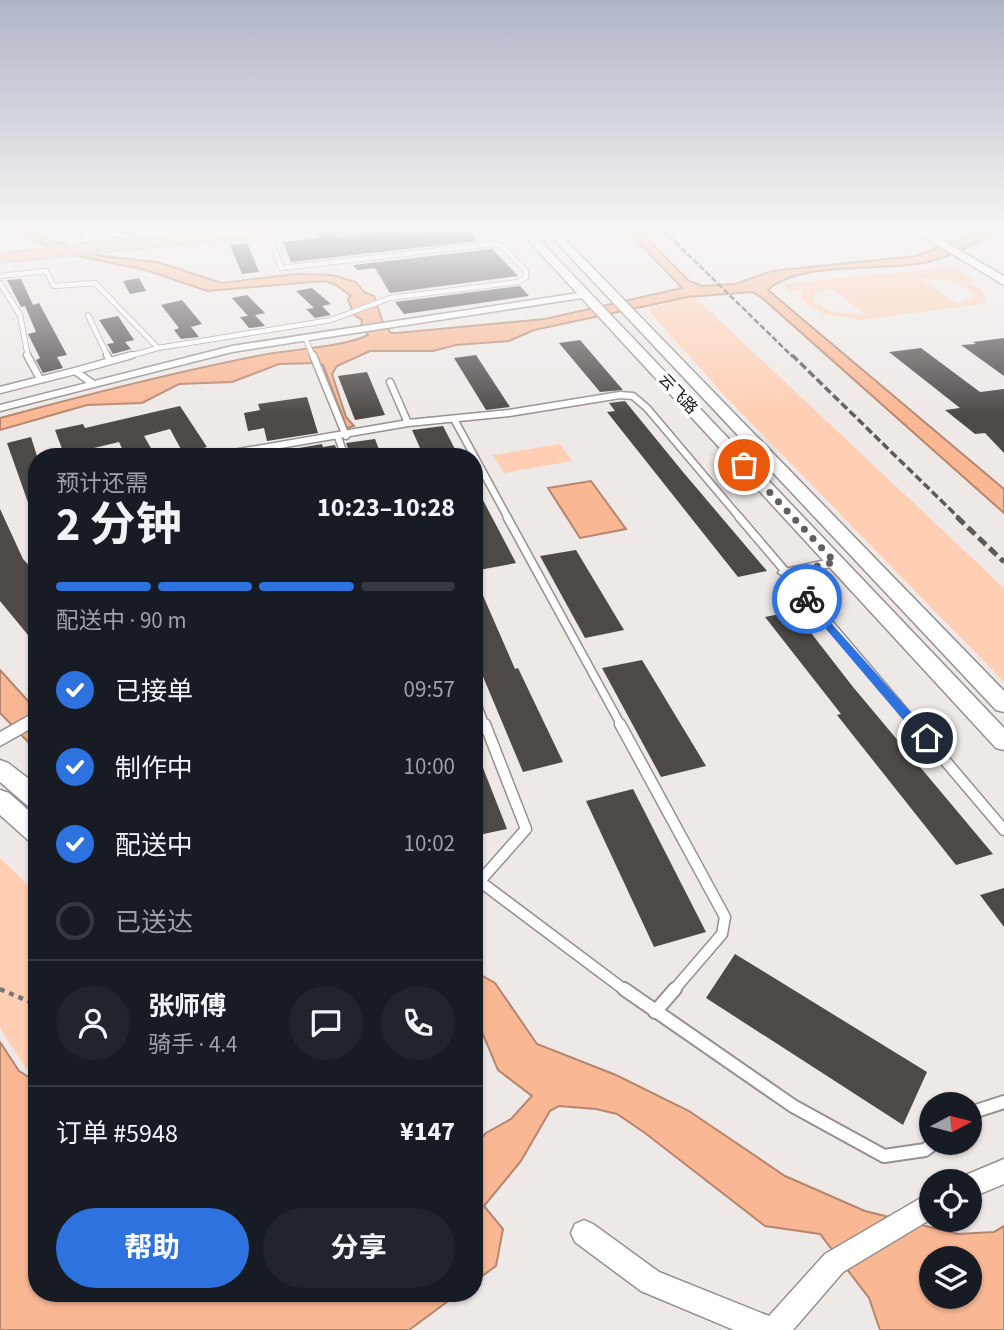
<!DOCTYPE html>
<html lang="zh">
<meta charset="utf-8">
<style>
body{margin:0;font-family:"Source Sans 3","Noto Sans SC",sans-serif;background:#20242c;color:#f1f3f6;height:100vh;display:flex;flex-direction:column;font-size:26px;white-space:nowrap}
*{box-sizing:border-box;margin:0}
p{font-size:23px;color:#9ea1a6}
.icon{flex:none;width:38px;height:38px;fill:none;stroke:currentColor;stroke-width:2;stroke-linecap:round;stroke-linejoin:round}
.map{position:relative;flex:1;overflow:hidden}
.sheet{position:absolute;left:28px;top:448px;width:455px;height:854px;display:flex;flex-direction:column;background:#171b24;border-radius:28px;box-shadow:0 2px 5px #0004}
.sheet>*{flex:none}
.needle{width:46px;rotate:83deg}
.buttons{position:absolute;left:919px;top:1092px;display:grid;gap:14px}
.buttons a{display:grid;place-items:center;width:63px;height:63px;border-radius:50%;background:#171b24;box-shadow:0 2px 5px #0004;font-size:35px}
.pin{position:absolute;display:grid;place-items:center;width:60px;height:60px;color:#fff;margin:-30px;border:4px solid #fff;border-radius:50%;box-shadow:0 2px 7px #0007}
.courier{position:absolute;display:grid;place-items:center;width:70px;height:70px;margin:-35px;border:5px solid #2d72df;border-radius:50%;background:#fff;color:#222;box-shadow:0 2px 9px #0007}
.summary em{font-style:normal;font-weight:700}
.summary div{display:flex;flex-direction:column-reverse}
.summary{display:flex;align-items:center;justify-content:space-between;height:119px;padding:0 28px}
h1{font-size:46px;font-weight:700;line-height:52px}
.bar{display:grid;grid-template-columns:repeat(4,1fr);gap:10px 7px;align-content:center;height:84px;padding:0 28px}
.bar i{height:9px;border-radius:5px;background:#363941}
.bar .on{background:#2d72df}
.bar p{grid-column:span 4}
.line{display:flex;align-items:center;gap:18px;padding:0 28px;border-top:2px solid #363941}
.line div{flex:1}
.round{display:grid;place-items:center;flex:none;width:74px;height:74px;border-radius:37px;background:#20242c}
ol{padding:0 28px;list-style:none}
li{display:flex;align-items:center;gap:21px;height:77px}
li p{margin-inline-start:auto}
li .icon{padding:7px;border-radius:50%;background:#2d72df;color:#fff;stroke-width:4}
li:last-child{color:#9ea1a6}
li i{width:38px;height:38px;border:4px solid #363941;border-radius:50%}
.cta{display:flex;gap:14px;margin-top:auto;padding:14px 28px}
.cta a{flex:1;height:80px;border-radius:42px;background:#2d72df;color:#fff;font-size:28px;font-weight:700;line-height:80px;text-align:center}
.cta a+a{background:#20242c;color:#f1f3f6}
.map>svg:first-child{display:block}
.green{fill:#ffceb3;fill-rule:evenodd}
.water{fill:#f9b794;stroke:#b5866e;stroke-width:2;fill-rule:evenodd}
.building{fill:#4c4947}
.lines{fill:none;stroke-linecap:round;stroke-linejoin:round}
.lane-far4-casing{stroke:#96918f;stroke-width:6}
.lane-far3-casing{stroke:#96918f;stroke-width:9}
.lane-far2-casing{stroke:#96918f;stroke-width:10}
.lane-far1-casing{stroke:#96918f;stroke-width:13}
.lane-casing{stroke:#96918f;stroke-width:16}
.street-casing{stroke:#96918f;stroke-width:3}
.secondary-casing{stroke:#96918f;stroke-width:3}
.primary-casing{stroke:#c7c7c7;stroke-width:4}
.path-far1{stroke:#797775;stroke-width:3.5;stroke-dasharray:4.5 4.5;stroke-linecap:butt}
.path{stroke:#797775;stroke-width:4.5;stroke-dasharray:5 5;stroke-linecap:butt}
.lane-far4{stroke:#fff;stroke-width:4.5}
.lane-far3{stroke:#fff;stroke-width:6}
.lane-far2{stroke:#fff;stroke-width:7}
.lane-far1{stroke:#fff;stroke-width:10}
.lane{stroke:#fff;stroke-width:12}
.street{fill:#fff;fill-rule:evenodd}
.secondary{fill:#fff;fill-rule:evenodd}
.primary{fill:#f9c7ab;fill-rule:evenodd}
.rail-far2{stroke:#5d5b5a;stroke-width:2.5;stroke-dasharray:6 2.5;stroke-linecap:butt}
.rail-far1{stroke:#5d5b5a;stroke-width:3.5;stroke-dasharray:8 3.5;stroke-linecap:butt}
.rail{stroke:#5d5b5a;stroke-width:5;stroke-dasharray:10 5;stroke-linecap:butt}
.route{fill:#2d72df}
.done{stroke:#625f5e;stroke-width:7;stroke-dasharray:0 12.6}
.labels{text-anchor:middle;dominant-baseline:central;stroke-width:7;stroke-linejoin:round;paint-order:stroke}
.far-street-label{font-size:16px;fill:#161514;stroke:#fff}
</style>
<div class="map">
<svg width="1004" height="1330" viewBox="0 0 1004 1330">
<rect width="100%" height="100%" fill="#eee9e7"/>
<path class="green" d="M953,267l22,14 -7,1 12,6 6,9 -4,7 -122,16 -37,-6 -22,-15 3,-9 -13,1 -9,-7zM919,278l31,3 22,10 2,5 -17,8zM831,288l34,26v1l-33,-3 -19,-11 1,-8z
M689,298h6l5,4 304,286v94l-278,-285 -77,-86v-3z
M560,444l12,17 -68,12 -11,-18z
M0,858l37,36v179l-12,-6 -25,-39z"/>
<path class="water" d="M17,230h14l14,8 56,18 56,6 65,21 74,-9 36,1 24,7 8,10 10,4 9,27 8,10h6l148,-14 137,-31 -55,-58h12l50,51 13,5 33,-2 37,-13 144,-15 66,-26h21c-24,10 -49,26 -75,32 -44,10 -126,-2 -160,28l236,199v24l-243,-216 -9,-5 -64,5 -154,33 -25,11 -53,4 -23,6h-63l-33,15 -5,8 14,43 8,9 -7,2 -24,-63 -5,-2 -39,1 -47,18 -53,2 -37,19 -55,2 -87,25v-12c85,-23 170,-45 257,-62 31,-7 85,-8 111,-21l-7,-10 1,-5 -8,-5 -6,-16 3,-3 -15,-11 -11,-4 -118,10 -61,-21 -64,-13 -51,-17z
M591,481l35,48 -46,9 -32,-50z
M0,670l37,41v40l-37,-38z
M479,974l16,9 42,61 79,31 73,36 96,65 80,35 93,23 36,-2 10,-6v104h-124l-11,-32 -49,-64 -55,-8 -120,-93 -28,-19 -21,-5 -37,-3 -9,5 -29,50 -37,45 19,23 -7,37 -22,16v-136l12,-13 25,-14 21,-23 -34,-26 -24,-57v-38zM931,1258h39v39h-39z
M0,1042l19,29 18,11v211h422l-50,37h-409z"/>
<path class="building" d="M400,230l2,4 67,-4 8,11 -186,21 -8,-20 35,-4 -1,-3 15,-2 3,4z
M247,243l4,9 8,20 -17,2 -12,-29z
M492,249l26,27 -128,17 -15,-25 -18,2 -4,-5z
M139,278l7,13 -16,3 -7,-13z
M21,279l12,26 6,-2 28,52 -10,2 6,11 -20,5 -7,-13 4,-2 -12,-24 8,-2 -11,-26 -4,1 -14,-27z
M520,286l9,10 -125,18 -9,-12z
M312,288l19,16 -9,2 9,9 -16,3 -9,-9 8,-1 -18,-17z
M247,295l18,18 -10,2 10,11 -16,2 -9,-11 8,-1 -16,-18z
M182,300l20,24 -11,3 8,10 -18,2 -7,-9 5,-2 -18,-23z
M118,316l16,24 -9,2 6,7 -18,5 -6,-10 7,-1 -15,-23z
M1004,338v38l-43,-31 15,-1 -3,-2z
M580,340l43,50 -23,2 -41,-49z
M921,348l59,44 24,-3v64l-19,-20 -10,1 -30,-24 15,-2 -71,-56z
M476,355l34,52 -24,3 -32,-52z
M367,372l18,43 -30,5 -17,-44z
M307,397l11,36 -51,8 -3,-13 -16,3 -4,-18 16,-3 -2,-6z
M625,401l58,71 84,99 -29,6 -131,-165 8,-1 -6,-8z
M180,406l27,41 -24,6 -13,-24 -26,7 12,21h-30l-7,-15 -25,6 4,9h-33l-10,-27 28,-6 2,4z
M443,426l16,31h-35l-12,-27z
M31,437l6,19 -1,69 -29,-82z
M375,439l7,18h-31l-5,-14z
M322,444l1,3 12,-2 4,12h-68l-1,-4z
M474,483l42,80 -37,7 -5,-10z
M0,509l23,50 14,15v72l-37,-45z
M576,550l48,80 -39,8 -45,-82z
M474,575l41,94 3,-1 45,94 -40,10 -49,-117z
M794,611l59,76 140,167 -37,11 -119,-150 4,-1 -76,-97z
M642,660l64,106 -45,11 -59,-109z
M474,745l33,84 -33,7z
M633,789l73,143 -52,15 -68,-146z
M1004,888v39l-24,-32z
M735,954l192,118 -24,53 -197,-127z"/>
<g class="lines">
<g class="lane-far4-casing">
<path id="lane-far4" d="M0,276l46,-5 8,15 41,-3 63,65
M0,283l20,32 8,42
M88,315l20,42
M305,337l8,20
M126,357l32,-9 173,-28 59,-22 128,-16 8,-5v-6l-25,-26 -9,-1 -211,24 -8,-24 -5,-5 7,-9"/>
</g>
<g class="lane-far3-casing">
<path id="lane-far3" d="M27,355l13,24
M107,355l3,6
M313,355l33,81
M390,382l18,41
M92,383l-17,-12 57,-16
M0,390l75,-19
M454,419l54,99
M338,437l7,20
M210,457l198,-34 101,-10 111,-18 13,1 14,12 93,110"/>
</g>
<g class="lane-far2-casing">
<path id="lane-far2" d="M507,517l114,208
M739,517l177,208
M474,696l11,29"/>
</g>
<g class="lane-far1-casing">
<path id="lane-far1" d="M620,724l105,193 -3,17 -49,57
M914,724l90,106
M474,877l152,114
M480,881l46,-52 -41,-105"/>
</g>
<g class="lane-casing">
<path id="lane" d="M624,989l169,117 91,50 41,-6 9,-7
M655,1012l20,-23
M970,1113l34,-11"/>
</g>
<g class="street-casing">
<path id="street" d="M93,230h9l-14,12h-6v-4z
M103,230l31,6c-9,5 -24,1 -31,-6z
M585,292l5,3 -2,2 -356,55 -232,59v-6l232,-59z
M835,558l5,1 2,3 -2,3 -55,12 -7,-4 2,-3z
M37,711v14l-37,21v-14z
M1004,1159v25l-34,14v-17h-11l2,-4z
M931,1192v27l-88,53 -50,58h-59l-93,-39 -66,-49 -4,-9 4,-9 9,-4 9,4 66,48 110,44 56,-62z"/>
</g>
<g class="secondary-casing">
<path id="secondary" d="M519,230h11l474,498v22l-8,-2z
M545,230h11l448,461v21l-8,-2z
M912,230h13l79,46v9z
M0,760l8,3 29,22v23l-9,-2 -28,-24z
M0,790l9,3 28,25v25l-9,-3 -28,-25z"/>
</g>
<g class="primary-casing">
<path id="primary" d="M237,230h44l-6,4 -275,28v-8z"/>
</g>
<path class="path-far1" d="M0,989l4,2"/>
<path class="path" d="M0,989l37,16"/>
<use href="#lane-far4" class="lane-far4"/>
<use href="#lane-far3" class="lane-far3"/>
<use href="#lane-far2" class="lane-far2"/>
<use href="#lane-far1" class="lane-far1"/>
<use href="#lane" class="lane"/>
<use href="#street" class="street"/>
<use href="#secondary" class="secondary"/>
<use href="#primary" class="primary"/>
<path class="rail-far2" d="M663,230l130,127"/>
<path class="rail-far1" d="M792,355l167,163"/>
<path class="rail" d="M957,517l47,45"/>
</g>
<linearGradient id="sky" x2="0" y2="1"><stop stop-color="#afb5c6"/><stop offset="0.55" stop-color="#f7f5f4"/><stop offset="1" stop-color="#f7f5f4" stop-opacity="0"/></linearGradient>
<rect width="1004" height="416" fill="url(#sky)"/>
<path class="route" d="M807,596l124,139v7h-9l-119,-140 -2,-3z"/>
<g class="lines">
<path class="done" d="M744,465l91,97 -50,11 22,26"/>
</g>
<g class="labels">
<g class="far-street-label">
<text transform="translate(678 394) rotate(47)">云飞路</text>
</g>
</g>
</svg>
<div class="buttons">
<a><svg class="needle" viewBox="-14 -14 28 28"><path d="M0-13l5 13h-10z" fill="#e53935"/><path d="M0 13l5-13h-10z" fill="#9ea1a6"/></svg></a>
<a><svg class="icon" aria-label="locate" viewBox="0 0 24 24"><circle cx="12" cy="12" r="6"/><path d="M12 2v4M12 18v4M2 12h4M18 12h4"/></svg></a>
<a><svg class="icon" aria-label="layers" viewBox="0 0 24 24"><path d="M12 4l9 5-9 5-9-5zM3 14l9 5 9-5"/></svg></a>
</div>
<div class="pin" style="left:744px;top:465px;background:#ea580c"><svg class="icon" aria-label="bag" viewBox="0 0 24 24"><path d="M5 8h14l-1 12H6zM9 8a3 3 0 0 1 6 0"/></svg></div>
<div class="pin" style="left:927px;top:738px;background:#1f2937"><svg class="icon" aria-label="home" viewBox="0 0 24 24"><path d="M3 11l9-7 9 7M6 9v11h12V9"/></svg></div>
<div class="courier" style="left:807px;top:599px"><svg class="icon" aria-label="bike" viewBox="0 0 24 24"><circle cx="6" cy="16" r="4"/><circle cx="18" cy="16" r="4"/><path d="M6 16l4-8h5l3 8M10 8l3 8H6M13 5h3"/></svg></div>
<section class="sheet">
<div class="summary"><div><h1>2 分钟</h1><p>预计还需</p></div><em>10:23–10:28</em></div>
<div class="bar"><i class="on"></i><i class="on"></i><i class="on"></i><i></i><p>配送中 · 90 m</p></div>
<ol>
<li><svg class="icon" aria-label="check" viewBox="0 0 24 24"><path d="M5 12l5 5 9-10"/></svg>已接单<p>09:57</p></li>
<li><svg class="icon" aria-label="check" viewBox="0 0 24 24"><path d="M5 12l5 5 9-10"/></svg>制作中<p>10:00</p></li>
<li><svg class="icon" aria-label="check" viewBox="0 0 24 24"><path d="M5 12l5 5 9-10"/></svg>配送中<p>10:02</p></li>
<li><i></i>已送达</li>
</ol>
<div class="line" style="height:126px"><a class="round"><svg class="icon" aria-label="person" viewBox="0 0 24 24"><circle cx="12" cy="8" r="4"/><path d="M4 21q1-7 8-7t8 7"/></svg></a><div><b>张师傅</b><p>骑手 · 4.4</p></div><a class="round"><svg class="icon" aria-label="chat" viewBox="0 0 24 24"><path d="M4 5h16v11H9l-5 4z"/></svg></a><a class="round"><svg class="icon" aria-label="phone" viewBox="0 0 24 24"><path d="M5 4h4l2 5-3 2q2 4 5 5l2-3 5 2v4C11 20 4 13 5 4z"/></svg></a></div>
<div class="line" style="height:91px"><div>订单 #5948</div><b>¥147</b></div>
<div class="cta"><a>帮助</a><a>分享</a></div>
</section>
</div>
